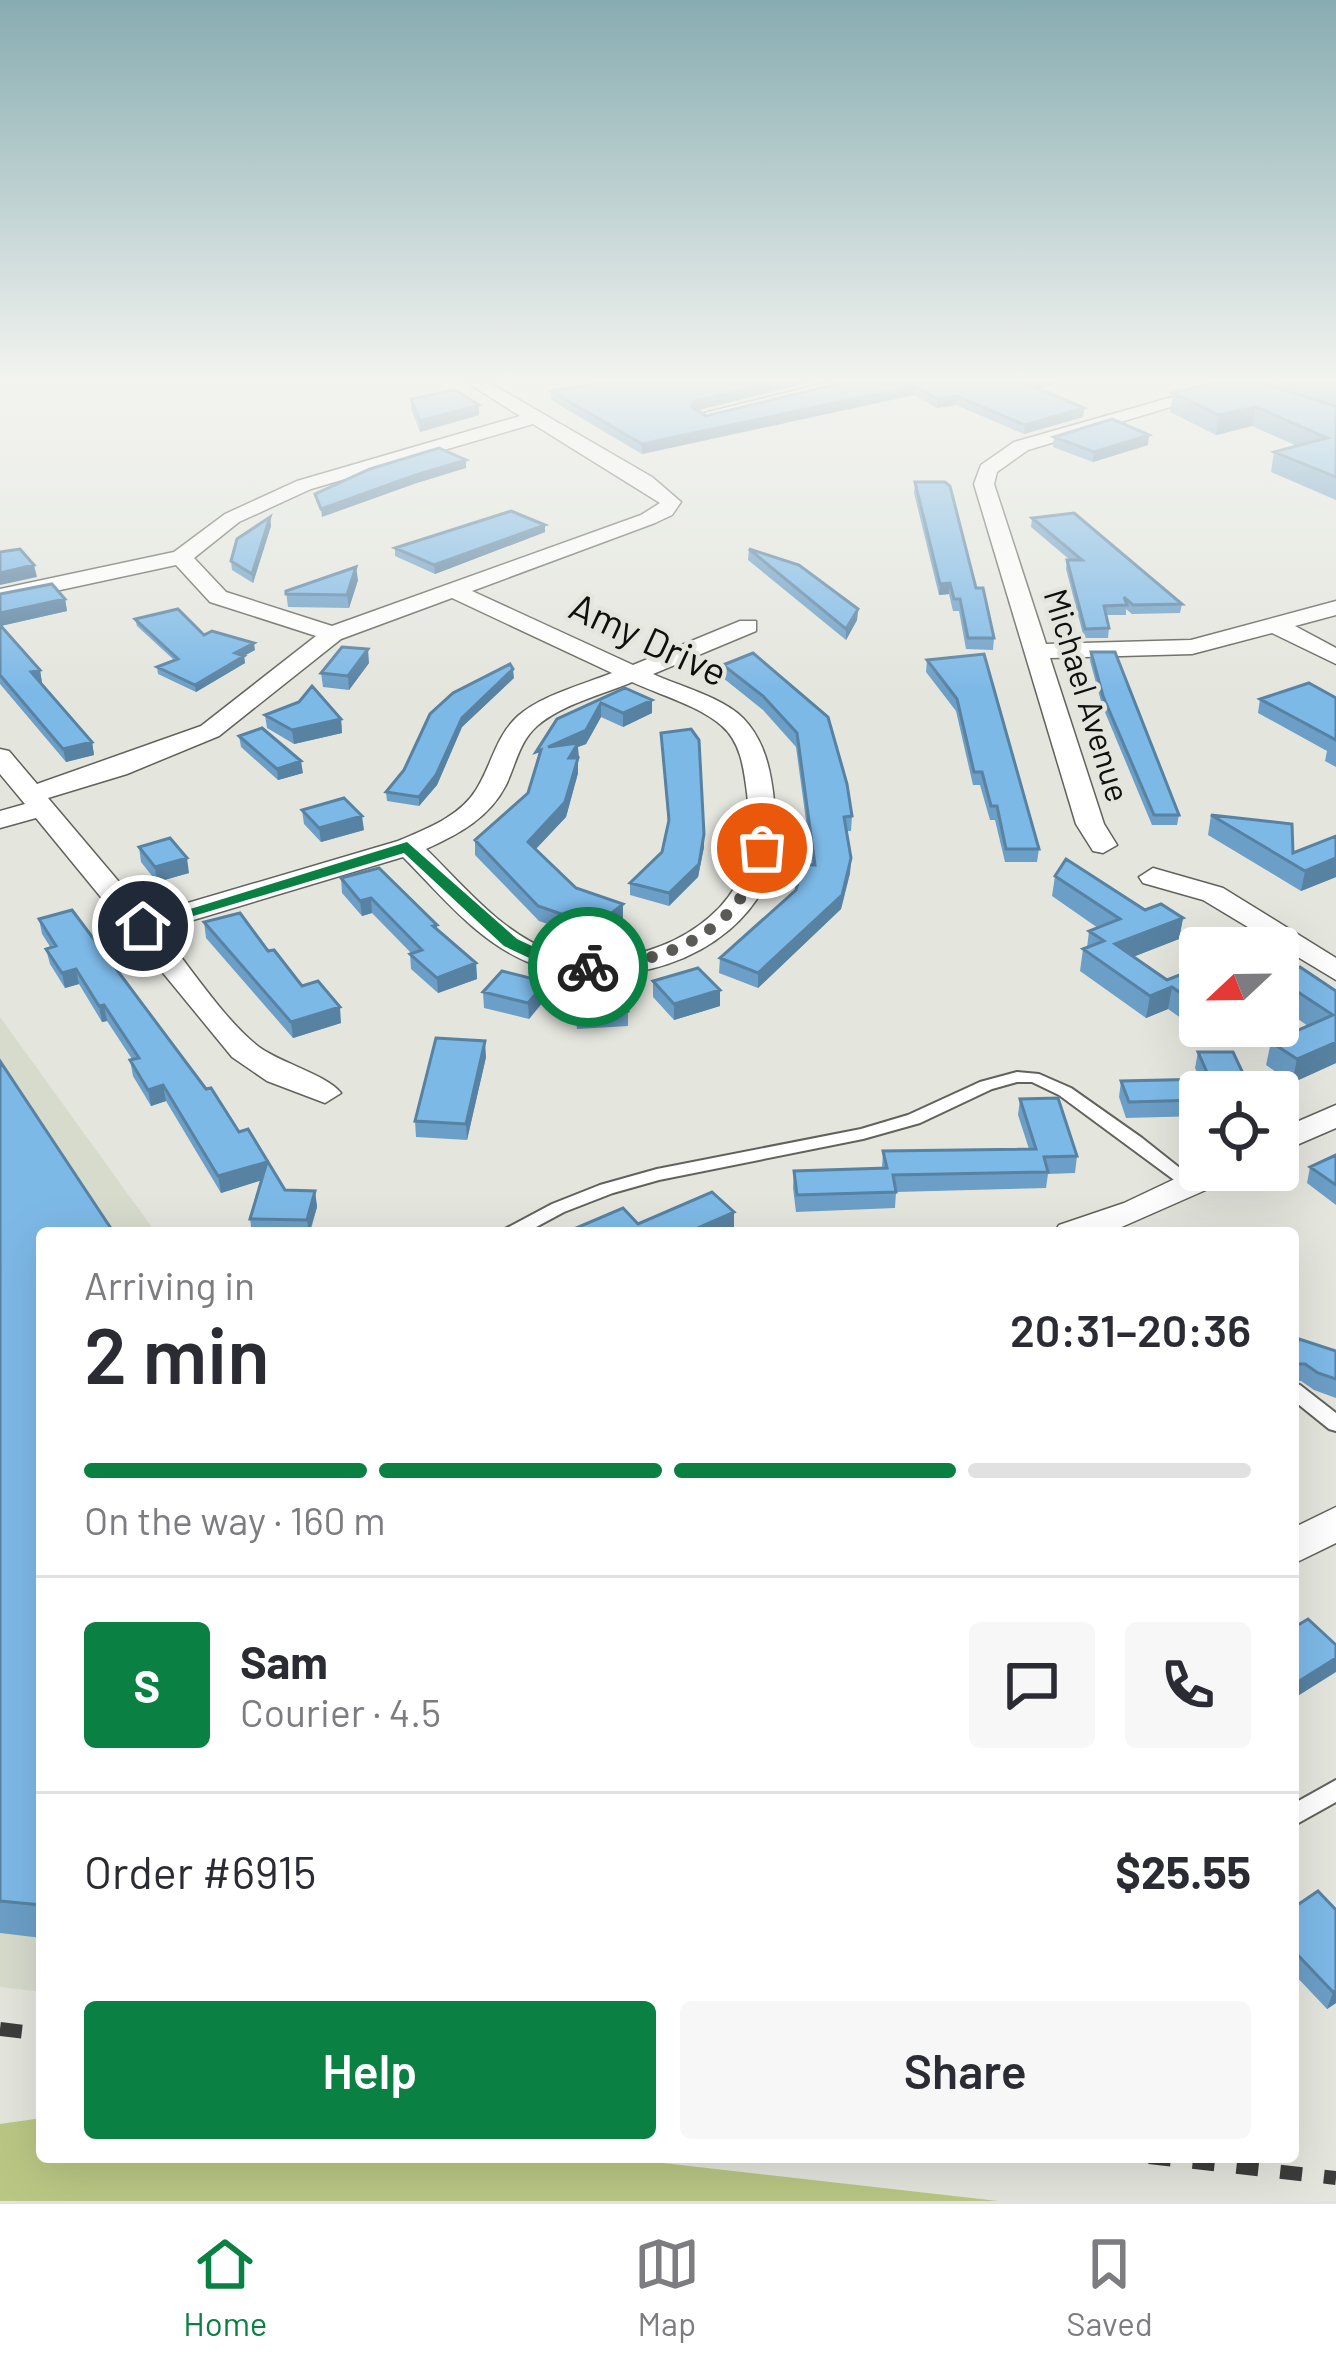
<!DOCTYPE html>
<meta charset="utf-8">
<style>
body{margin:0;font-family:Barlow,sans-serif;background:#f7f7f7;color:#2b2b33;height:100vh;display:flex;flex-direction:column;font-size:45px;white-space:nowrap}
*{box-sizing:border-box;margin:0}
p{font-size:39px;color:#7c7c81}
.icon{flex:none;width:66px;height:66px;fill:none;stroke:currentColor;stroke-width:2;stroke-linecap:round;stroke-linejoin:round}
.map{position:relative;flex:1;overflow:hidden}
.sheet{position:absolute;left:36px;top:1227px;width:1263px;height:936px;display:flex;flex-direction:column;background:#fff;border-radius:12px;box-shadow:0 12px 48px #0002}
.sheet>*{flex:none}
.needle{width:78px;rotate:248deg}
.fabs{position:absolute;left:1179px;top:927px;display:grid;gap:24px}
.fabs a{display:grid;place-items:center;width:120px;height:120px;border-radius:12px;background:#fff;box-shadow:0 12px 48px #0002;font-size:60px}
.pin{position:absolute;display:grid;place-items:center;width:102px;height:102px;color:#fff;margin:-51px;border:6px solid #fff;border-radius:50%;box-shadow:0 3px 12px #0007}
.courier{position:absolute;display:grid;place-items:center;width:120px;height:120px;margin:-60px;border:9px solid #0b8043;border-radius:50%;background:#fff;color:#222;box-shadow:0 3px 15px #0007}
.headline em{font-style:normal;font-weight:600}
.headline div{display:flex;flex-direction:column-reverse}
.headline{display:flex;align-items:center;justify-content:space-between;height:204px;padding:0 48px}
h1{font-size:78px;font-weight:600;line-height:90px}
.bar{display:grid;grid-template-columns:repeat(4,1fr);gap:18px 12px;align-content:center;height:144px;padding:0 48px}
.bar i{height:15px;border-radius:9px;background:#e1e1e2}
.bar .selected{background:#0b8043}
.bar p{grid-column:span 4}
.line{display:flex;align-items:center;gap:30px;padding:0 48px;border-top:3px solid #e1e1e2}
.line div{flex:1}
.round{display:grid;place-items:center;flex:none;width:126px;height:126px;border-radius:12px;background:#f7f7f7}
.primary-button{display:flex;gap:24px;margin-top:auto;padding:24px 48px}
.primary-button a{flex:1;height:138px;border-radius:12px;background:#0b8043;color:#fff;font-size:48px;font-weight:600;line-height:138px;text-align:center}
.primary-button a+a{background:#f7f7f7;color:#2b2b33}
.dock{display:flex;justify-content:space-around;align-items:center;height:168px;border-top:3px solid #e1e1e2;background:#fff;font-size:33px;color:#7c7c81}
.dock a{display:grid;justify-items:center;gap:6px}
.dock .selected{color:#0b8043}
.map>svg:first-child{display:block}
.built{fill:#d7dbcc}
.green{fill:#bac784}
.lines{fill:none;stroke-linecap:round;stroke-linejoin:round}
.service-casing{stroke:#60625b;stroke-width:4}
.minor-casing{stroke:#60625b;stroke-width:3}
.service{fill:#fff;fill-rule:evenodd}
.minor{fill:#fff;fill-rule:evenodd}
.rail{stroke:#3c3d3a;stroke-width:14;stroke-dasharray:22 22;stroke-linecap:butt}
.wall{fill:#6c9fc7}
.shaded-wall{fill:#5882a2}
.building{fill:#7db9e7;stroke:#5882a2;stroke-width:3}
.route{fill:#0b8043}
.done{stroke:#5a5b57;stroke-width:12;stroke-dasharray:0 21.6}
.labels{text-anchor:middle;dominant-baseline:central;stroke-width:9;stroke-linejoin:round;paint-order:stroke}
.far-street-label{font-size:33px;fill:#0f100e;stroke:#e4e6de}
.street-label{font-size:39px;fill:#0f100e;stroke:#e4e6de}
</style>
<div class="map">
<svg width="1336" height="2201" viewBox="0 0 1336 2201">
<rect width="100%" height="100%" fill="#e4e6de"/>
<path class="built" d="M0,1017l156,216h-114v759l-42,-5z"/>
<path class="green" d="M42,2118v39h568l388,44h-998v-77z"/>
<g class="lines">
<g class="service-casing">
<path id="service" d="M1017,1072l22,2 32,14 71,50 58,46 -3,4h-12l-126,-93 -27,-13h-15l-25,7 -72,34 -57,16 -204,41 -46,13 -49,19 -39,21h-23l3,-4 47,-25 48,-19 57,-16 204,-40 47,-14 72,-33z
M1293,1383l7,2 36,28v18l-7,-2 -36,-29z
M1336,1780v22l-43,24v-22z"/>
</g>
<g class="minor-casing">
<path id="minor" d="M468,383h22l162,94 29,25 -9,13 -17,8 -183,68 161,74 107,-44h16v10l-103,43c26,12 69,23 90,44 22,23 28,53 31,83 3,24 5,50 -4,73 -35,88 -158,123 -242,88 -51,-21 -87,-67 -125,-105l-243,73c29,35 64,90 99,117 22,16 68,28 82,46l-16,10 -58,-22 -35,-24 -196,-239 -36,10v-17l25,-7 -25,-30v-25l9,2 28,33 164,-58 115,-90 -106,-34 -34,-37 -176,38v-14l174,-37 51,-38 72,-33 223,-65zM533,424l127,79 -19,12 -309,111 -106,-34 -32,-34 45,-36 72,-33zM452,598l160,75c-30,12 -70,22 -94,43 -23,21 -26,49 -42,74 -17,27 -50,39 -78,51l-251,74 -99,-117 79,-24 92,-38 122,-97zM632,682c28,13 68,24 90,44 19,16 22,44 25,67 3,27 5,57 -6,82 -27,64 -122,99 -187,77 -52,-18 -90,-66 -128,-103 33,-15 63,-31 80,-64 10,-21 13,-43 31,-59 25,-22 65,-31 95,-44z
M825,383h34l-154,38 -9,-6z
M1204,388l16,4 -192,58 -31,22 -3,12 52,160 145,-4 145,-39v14l-41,11 41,22v16l-64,-31 -80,21 -142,4 54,166 13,21 -14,8 -10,-2 -17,-27 -102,-340 7,-19 33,-23z
M1153,868l70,20 113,70v22l-133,-80 -60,-17 -4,-6z
M1336,1105v23l-58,25v-23z
M1200,1167l38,3 -5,8 -125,55h-54l5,-8 65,-22z
M1336,1507v36l-43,21v-36z"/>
</g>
<use href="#service" class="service"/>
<use href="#minor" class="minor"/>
<path class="rail" d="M0,2029l42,5
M1149,2157l187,21"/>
</g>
<path class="wall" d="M601,383h206l-110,27 9,6 135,-33h219l-21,5 45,20 -1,9 -59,17 -68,-29 -19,3 -23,-13 -272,59 -91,-54v-9z
M1276,383h60v21l-61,-18z
M1173,393l163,13v94l-65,-28 3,-20 23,-6 -45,-20 -36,9 -46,-23z
M411,399l68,6v10l-59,17 -9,-23z
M1054,437l94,8 -55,17 -40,-15z
M915,482l61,106 18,50 -1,12 -27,-1 -7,-38h-6l-4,-17 -10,1 -25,-102z
M270,517l1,9 -18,57 -21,-13 -1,-9z
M1032,518l150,86 -2,9 -48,1 -6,-5v6h-20l3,13 -1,10h-24l-18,-69 1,-9h3l-39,-33z
M545,525v7l-110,42 -40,-18v-8z
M749,549l109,60 -1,11 -11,20 -98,-80z
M358,580l-9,28 -61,-1 -2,-16z
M0,594l65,5 2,12 -66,15 39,44 2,13h-2l52,59 2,13 -28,7 -66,-78z
M135,619l69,16 51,15 -11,6 1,7 -49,29 -38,-18 -1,-7 17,-7 -37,-34z
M1091,652l88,163 -2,10h-25l-50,-120 -12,-44z
M753,653l99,163 -1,15h-5l5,27 -1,15 -9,36 -83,79 -39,-15 1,-15 76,-68 16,-25 -16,-118 -33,-37 -40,-32v-13z
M984,654l55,195 -2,13h-32l-10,-42h-5l-10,-35h-7l-17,-74 -30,-39 1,-12z
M369,663l-20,27 -26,-3 -2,-14z
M514,678l-52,49 -25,58 -18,21 -32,-5 -1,-9z
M625,688l27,25 -29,14 -22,-10 -15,27 -8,3v26l-12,44 -30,32 40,39 47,16v15l-26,22 -58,-20 -64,-66v-15l53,-47 29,-74z
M1336,698v69l-11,-6 2,-10 -69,-38 2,-14z
M265,715l76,4 1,14 -48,11 -27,-16z
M661,733l43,101v13l-6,30 -29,29 -39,-11v-12l32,-31 6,-28z
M239,736l64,37 -25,7 -37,-33z
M302,810l62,20 -43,12 -17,-18z
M1211,815l82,38 43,-17v41l-35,14 -93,-56z
M139,847l50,26 -32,9 -16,-20z
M1055,876l90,34 38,8 -4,21 -46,18 34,23 33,-13v47l-15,7 -17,-12 -22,9 -66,-47 3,-22 4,-1 2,-17 9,-3 -46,-32z
M341,878l96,47v5l39,33 1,16 -39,14 -27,-24 -1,-15h2l-40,-41 -10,3 -20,-23z
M39,919l200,213 46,58 30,1 2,16 -7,26h-58l-2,-14 11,-39 -40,13 -55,-92 -15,5 -18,-30 -3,-16 2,-1 -25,-38 -5,1 -23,-38 -14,4 -15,-24 -4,-15 5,-1 -9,-14z
M204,922l64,29 73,72 -48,15 -87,-100z
M1278,976l58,15v72l-44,20 -26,-18 5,-23 37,-16 -30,-21z
M653,981l67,25 -46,14 -21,-23z
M546,982l1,15 -18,22 -45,-11 -1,-16z
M573,987l55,24v15l-51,3z
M1198,1052l50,32 -2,8h-46v24l-74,2 -7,-21 2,-16 79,-2 -5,-11z
M486,1057l-19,83 -51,-3 -1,-16z
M0,1061l42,172v705l-42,-5z
M1020,1099l57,57 -2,17 -27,1 -2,14 -150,4 -1,16 -99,4 -3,-24 1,-17 88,-3 1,-17 146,-2 -11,-34z
M1336,1155v50l-29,-22 3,-16z
M1336,1351v47l-22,-8 -13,-9h-8v-27z
M1318,1891l18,112 -9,6 -34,-36v-65z"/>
<path class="shaded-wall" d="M770,383h37l-112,28 -3,-4 3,-6z
M1026,383h34l-35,9z
M914,386v9l-272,59v-10z
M957,396l-1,9 -19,3 1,-9z
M479,405v10l-59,17v-11z
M1256,407l-4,19 -36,9 3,-20z
M1084,408l-1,9 -59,17 1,-9z
M1149,435l-1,10 -55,17 1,-10z
M466,460v8l-49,15 -95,34 -1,-8 95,-34z
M270,517l1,9 -18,57 -1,-9z
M545,525v7l-110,42 -1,-9z
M34,565l3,12 -37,8v-12z
M356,567l2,13 -9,28 -2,-13z
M950,583l-1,11 -10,1 1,-11z
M65,599l2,12 -67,15v-13z
M858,609l-1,11 -11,20v-11z
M254,643l1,7 -19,10 -1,-7z
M368,649l1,14 -20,27 -1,-14z
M244,656l1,7 -49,29 -1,-7z
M513,669l1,9 -52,49 -25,58 -18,21v-9l43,-79z
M40,670l2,13 -9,2 -2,-13z
M652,700v13l-29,14v-14z
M601,703v14l-15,27 -8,3 1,10 -9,15 -22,-25z
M341,719l1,14 -48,11 -2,-14z
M92,742l2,13 -28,7 -3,-13z
M578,758v15l-12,44 -37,39 -1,-14z
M301,761l2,12 -25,7 -1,-11z
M362,816l2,14 -43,12 -2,-14z
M704,834v13l-6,30 -29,29v-13z
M187,858l2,15 -32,9 -2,-15z
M851,858l-1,15 -9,36 -83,79v-15z
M1336,858v19l-35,14 4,-20z
M371,898l1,15 -10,3 -2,-15z
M623,904v15l-26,22 -1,-15z
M1183,918l-4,21 -67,26 3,-21z
M476,963l1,16 -39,14 -1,-15z
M76,969l3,15 -14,4 -3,-15z
M546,982l1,15 -18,22 -1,-16z
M1172,987l-4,22 -22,9 4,-22z
M720,990v16l-46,14v-16z
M1200,994v20l-15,7 4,-22z
M104,1005l3,16 -5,1 -3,-16z
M340,1007l1,16 -48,15 -2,-16z
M485,1041l1,16 -19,83 -1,-16z
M1336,1042v21l-44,20 5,-24z
M163,1085l3,16 -15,5 -3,-16z
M267,1162l2,16 -48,15 -3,-17z
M315,1191l2,16 -8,26 -2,-13z
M734,1212v16l-11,5h-37z
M1336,1658v14l-43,27v-14z
M1336,1990v13l-9,6 6,-17z"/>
<path class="building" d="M601,383h169l-75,18 -3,6 14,9 135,-33h185l58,25 -59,17 -68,-29 -19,3 -24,-13 -272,58 -91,-53z
M1213,383h49l74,23v71l-62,-25 53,-14 -71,-31 -37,8 -46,-22z
M455,390l24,15 -59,16 -9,-22z
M1112,419l37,16 -55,17 -40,-15z
M439,448l27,12 -50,15 -95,34 -6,-15 55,-25z
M915,482h30l5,4 26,102h7l11,50h-26l-8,-39h-6l-4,-16 -10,1z
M511,511l34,14 -111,40 -39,-17z
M1074,513l108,91 -49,1 -9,-8 3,8 -23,1 5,22 -24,1 -18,-69h15l-50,-42z
M270,517l-18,57 -21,-13 6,-22z
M20,549l14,16 -34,8v-21z
M749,549l50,16 59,44 -12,20z
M356,567l-9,28 -61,-1v-3z
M52,584l13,15 -65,14v-19z
M178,609l26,26 8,-4 42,12 -19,10 9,3 -49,29 -38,-18 21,-8 -43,-40z
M0,625l40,45 -9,2 61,70 -29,7 -63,-74z
M342,647l26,2 -20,27 -27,-3z
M1091,652h24l64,163h-25l-51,-119z
M753,653l75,64 19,67 5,32 -8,1 7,41 -9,37 -84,78 -38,-15 76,-68 7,-26 12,1 -18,-132 -34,-37 -40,-31z
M984,654l55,195h-33l-9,-43h-6l-9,-34h-8l-17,-73 -30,-39z
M510,664l3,5 -51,49 -26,57 -17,22 -33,-5 18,-22 26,-56 23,-21z
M1309,683l27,15v42l-76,-41z
M312,686l29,33 -49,11 -27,-15 34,-13z
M625,688l27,12 -29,13 -22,-10 -15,27 -38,17 30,-4 -9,15h9l-13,44 -37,40 48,46 47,16 -27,22 -58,-20 -63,-66 53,-47 13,-43 -5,2 21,-33z
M262,728l39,33 -24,8 -38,-33z
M691,729l8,11 5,94 -5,30 -30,29 -39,-10 32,-31 7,-32 -8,-87z
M344,798l18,18 -43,12 -17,-18z
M1211,815l81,9 1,29 43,-17v22l-31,13z
M170,838l17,20 -32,9 -16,-20z
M1066,859l79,51 16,-6 22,14 -68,26 52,36 33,-13v27l-11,5 -17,-12 -22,9 -67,-47 21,-8 -15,-10 31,-12 -65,-43z
M379,868l58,57 -4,1 43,37 -39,15 -27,-24 12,-4 -51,-52 -11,3 -19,-23z
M72,910l134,179 5,-1 28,44 9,-3 37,61 30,1 -8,29 -57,-1 17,-57 -49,14 -55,-91 -15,5 -18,-30 9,-2 -35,-53 -5,1 -23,-37 -14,4 -16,-24 10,-3 -17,-27z
M240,913l28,38 6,-1 28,36 16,-5 22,26 -49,15 -87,-100z
M1300,967l36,24v51l-39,17 -26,-17 62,-27 -55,-36v-3z
M698,968l22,22 -46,14 -21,-23z
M502,971l44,11 -18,21 -45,-11z
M624,984l4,27 -52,3 -3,-27z
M436,1038l49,3 -19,83 -51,-3z
M1198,1052h35l15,32 -32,1 3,7h-19v8l-71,2 -8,-21 89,-2z
M0,1061l114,172h-72v672l-42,-4z
M1058,1098l19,58 -33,1 4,15 -155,3 3,17 -99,3 -3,-24 93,-3 -4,-17 153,-2 -16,-50z
M1336,1155v30l-26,-18z
M712,1192l22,20 -48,21h-116l-1,-2 54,-23 15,16z
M1224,1229l1,4h-39l-1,-3z
M1299,1339l37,12v28l-18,-6 -13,-9h-12v-10z
M1308,1619l28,26v13l-43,27v-57z
M1318,1891l18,19v80l-3,2 -40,-42v-42z"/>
<linearGradient id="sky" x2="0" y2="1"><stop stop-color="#87acb1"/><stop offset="0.55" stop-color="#f3f4f0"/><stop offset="1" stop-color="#f3f4f0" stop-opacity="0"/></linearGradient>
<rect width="1336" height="691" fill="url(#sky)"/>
<path class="route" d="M407,842l110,97 34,16 46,12 -9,5 -48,-9 -36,-17 -100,-93 -254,76 -15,-3z"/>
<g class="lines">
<path class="done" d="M588,967c78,-3 156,-36 174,-119"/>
</g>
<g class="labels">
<g class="far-street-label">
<text transform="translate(1088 695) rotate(73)">Michael Avenue</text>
</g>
<g class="street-label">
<text transform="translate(649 638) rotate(25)">Amy Drive</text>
</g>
</g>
</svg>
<div class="fabs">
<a><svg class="needle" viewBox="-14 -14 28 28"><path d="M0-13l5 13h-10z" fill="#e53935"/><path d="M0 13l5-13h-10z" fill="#7c7c81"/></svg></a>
<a><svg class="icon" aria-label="locate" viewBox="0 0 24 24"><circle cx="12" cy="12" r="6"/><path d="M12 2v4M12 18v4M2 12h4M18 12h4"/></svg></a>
</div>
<div class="pin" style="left:762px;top:848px;background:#ea580c"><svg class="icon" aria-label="bag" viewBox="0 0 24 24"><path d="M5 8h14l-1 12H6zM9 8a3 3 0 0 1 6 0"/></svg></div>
<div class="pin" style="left:143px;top:926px;background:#1f2937"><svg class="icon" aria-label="home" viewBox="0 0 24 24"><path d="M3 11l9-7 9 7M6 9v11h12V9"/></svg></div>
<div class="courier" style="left:588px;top:967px"><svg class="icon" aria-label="bike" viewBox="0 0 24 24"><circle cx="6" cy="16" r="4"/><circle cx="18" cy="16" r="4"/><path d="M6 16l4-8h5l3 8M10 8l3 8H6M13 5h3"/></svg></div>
<section class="sheet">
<div class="headline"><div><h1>2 min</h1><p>Arriving in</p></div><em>20:31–20:36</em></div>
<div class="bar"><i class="selected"></i><i class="selected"></i><i class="selected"></i><i></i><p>On the way · 160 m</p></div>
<div class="line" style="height:216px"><b class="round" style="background:#0b8043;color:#fff">S</b><div><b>Sam</b><p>Courier · 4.5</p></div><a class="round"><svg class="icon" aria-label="chat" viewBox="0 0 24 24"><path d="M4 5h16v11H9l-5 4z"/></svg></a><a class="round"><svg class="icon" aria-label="phone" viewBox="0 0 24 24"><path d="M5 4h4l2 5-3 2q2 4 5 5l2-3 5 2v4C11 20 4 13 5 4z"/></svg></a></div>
<div class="line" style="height:156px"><div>Order #6915</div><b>$25.55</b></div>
<div class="primary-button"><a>Help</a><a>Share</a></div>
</section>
</div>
<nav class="dock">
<a class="selected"><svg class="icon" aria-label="home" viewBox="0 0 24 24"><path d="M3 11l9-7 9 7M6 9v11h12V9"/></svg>Home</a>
<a><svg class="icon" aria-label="map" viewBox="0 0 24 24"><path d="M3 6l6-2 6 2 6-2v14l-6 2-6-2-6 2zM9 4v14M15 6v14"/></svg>Map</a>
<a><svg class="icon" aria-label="saved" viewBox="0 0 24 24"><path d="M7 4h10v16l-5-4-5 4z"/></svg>Saved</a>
</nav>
